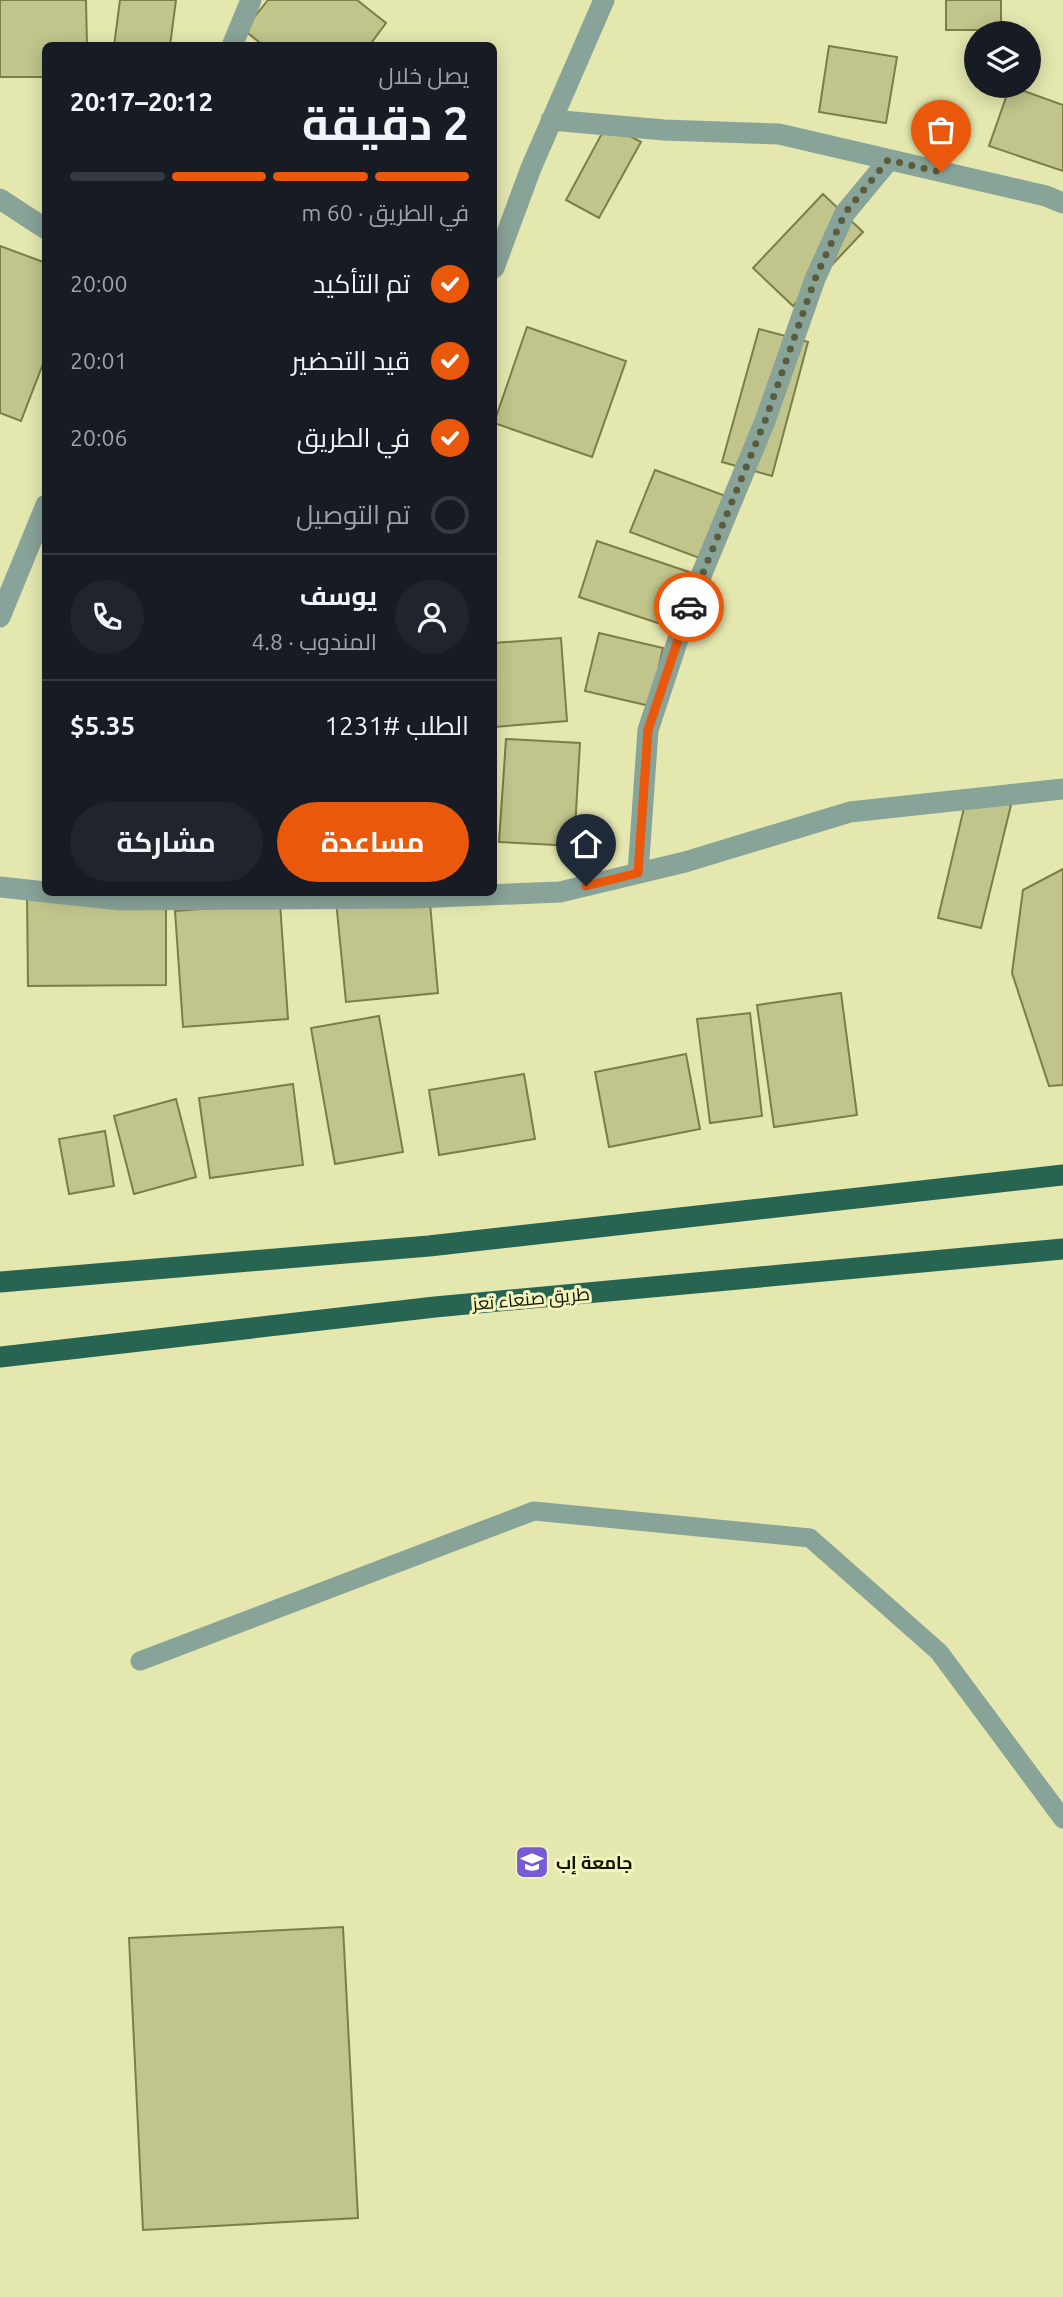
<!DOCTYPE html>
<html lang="ar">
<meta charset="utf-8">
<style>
body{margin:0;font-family:Ubuntu,Cairo,sans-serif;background:#20242c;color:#f1f3f6;direction:rtl;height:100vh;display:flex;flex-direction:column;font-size:26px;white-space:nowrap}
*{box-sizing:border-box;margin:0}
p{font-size:23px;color:#9ea1a6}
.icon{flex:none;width:38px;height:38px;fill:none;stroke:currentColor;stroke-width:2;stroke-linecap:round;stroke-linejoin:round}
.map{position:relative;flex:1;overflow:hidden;direction:ltr}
.sheet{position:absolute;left:42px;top:42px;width:455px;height:854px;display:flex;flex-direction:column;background:#171b24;border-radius:10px;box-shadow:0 4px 18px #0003;direction:rtl}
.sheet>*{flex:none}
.controls{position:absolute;left:964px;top:21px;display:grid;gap:14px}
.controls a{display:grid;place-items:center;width:77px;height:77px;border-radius:50%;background:#171b24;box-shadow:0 4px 18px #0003;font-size:35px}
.pin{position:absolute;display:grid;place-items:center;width:60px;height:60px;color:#fff;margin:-72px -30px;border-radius:50% 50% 50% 0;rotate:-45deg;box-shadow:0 0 7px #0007}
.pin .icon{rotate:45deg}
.courier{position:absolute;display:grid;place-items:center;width:70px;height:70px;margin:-35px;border:5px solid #ea580c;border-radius:50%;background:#fff;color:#222;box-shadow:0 2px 9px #0007}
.overview em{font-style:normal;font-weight:700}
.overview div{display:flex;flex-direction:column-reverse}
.overview{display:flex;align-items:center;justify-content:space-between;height:119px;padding:0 28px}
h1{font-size:46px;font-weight:700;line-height:52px}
.bar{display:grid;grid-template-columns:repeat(4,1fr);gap:10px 7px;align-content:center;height:84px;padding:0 28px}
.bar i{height:9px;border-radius:5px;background:#363941}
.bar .selected{background:#ea580c}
.bar p{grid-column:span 4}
.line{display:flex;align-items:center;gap:18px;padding:0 28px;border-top:2px solid #363941}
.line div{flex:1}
.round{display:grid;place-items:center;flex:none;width:74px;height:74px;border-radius:37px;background:#20242c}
ol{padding:0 28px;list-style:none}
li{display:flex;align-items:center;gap:21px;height:77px}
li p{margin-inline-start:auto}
li .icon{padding:7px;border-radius:50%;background:#ea580c;color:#fff;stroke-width:4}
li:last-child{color:#9ea1a6}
li i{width:38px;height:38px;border:4px solid #363941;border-radius:50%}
.cta{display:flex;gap:14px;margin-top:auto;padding:14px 28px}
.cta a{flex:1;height:80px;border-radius:42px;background:#ea580c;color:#fff;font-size:28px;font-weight:700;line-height:80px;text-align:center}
.cta a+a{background:#20242c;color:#f1f3f6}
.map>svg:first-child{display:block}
.building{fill:#c1c48b;stroke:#7c7d48;stroke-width:2}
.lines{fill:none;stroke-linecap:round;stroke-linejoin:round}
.service{stroke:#88a398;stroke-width:19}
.minor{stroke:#88a398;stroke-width:21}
.tertiary{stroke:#88a398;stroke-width:21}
.trunk{stroke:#276452;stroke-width:21}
.done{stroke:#5b5c3d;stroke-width:7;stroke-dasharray:0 12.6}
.route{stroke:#ea580c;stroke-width:9}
.labels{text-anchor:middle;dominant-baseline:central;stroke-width:6;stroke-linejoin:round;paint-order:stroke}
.street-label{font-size:18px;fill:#110;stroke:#f2f4bb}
.poi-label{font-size:18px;font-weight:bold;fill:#110;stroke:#f2f4bb;text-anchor:start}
</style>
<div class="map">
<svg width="1063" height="2297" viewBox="0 0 1063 2297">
<rect width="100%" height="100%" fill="#e4e7ae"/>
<path class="building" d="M0,0h86l1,46h-41v31h-46z
M120,0h56l-6,46h-56z
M268,0h89l29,23 -17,23h-105l-20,-16z
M946,0h55v30h-55z
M829,46l68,11 -11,66 -67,-11z
M1010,86l53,19v66l-74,-25z
M607,124l34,18 -42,76 -33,-18z
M823,194l40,38 -70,74 -40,-38z
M0,246l46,17v93l-25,65 -21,-8z
M527,327l99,34 -34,96 -98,-34z
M759,329l49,13 -36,134 -50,-14z
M655,470l79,29 -24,63 -80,-30z
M597,541l95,32 -19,55 -94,-31z
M599,633l64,15 -13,58 -65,-15z
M561,638l6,83 -73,6v-84z
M506,739l74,4 -6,103 -75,-4z
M967,795l44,10 -30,123 -43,-10z
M1063,869v216l-14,1 -37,-113 11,-83z
M429,892l9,101 -92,9 -10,-101z
M166,893v92l-138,1 -1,-92z
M280,903l8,116 -105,8 -8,-116z
M841,993l16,122 -83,12 -17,-122z
M750,1013l12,103 -52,7 -13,-104z
M379,1016l24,136 -68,12 -24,-136z
M686,1054l14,75 -91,18 -14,-75z
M524,1074l11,65 -96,16 -10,-65z
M293,1084l10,81 -93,13 -11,-80z
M176,1099l20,78 -62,17 -20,-78z
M105,1131l9,55 -45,8 -10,-55z
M343,1927l15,291 -215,12 -14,-292z"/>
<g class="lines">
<path class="service" d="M140,1661l394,-150 276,27 129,114 124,167"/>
<path class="minor" d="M551,120l113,10 115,4 267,62 17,7
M0,199l46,30
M494,268l37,-100 73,-168
M638,873l10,-143 43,-130 74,-179 50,-142 30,-66 44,-53
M0,887l46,5
M46,892l74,8 151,-1 2,-7
M271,899l142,-1 147,-6 125,-30 165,-50 213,-23"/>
<path class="tertiary" d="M232,46l19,-46
M0,617l46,-112"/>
<path class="trunk" d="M0,1282l429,-36 634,-71
M0,1357l435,-50 628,-58"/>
</g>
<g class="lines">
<path class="done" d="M689,607l76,-186 50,-142 30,-66 43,-53 53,12"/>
<path class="route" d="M586,886l52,-13 10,-143 41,-123"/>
</g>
<defs>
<g id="university-square" transform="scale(1.75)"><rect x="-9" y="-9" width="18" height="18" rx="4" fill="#775bd5" stroke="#f2f4bb"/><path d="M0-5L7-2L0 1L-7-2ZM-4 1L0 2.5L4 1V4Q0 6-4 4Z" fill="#fff"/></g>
</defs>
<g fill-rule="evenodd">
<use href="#university-square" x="532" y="1862"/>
</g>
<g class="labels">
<g class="street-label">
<text transform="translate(531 1298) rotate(-5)">طريق صنعاء تعز</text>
</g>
<g class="poi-label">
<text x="556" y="1862">جامعة إب</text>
</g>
</g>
</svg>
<div class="controls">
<a><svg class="icon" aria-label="layers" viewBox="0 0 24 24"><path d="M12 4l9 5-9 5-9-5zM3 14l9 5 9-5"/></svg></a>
</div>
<div class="pin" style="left:941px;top:172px;background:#ea580c"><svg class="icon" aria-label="bag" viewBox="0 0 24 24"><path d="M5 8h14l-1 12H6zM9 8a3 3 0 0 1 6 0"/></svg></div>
<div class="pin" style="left:586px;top:886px;background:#1f2937"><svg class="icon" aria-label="home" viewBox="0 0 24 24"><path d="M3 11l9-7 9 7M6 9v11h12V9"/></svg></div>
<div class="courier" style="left:689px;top:607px"><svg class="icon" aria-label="car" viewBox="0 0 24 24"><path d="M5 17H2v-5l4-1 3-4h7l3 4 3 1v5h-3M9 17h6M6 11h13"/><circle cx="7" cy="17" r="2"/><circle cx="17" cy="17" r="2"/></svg></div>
<section class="sheet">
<div class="overview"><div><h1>2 دقيقة</h1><p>يصل خلال</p></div><em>20:12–20:17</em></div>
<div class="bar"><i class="selected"></i><i class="selected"></i><i class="selected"></i><i></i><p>في الطريق · 60 m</p></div>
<ol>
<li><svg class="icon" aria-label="check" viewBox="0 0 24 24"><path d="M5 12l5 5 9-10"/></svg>تم التأكيد<p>20:00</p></li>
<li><svg class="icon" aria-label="check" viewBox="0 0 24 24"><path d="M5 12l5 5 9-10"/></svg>قيد التحضير<p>20:01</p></li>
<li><svg class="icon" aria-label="check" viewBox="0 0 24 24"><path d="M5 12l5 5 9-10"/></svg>في الطريق<p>20:06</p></li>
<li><i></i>تم التوصيل</li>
</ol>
<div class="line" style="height:126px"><a class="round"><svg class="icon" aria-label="person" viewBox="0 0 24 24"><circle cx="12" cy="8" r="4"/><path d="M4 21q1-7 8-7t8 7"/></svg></a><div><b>يوسف</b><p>المندوب · 4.8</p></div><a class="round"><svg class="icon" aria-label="phone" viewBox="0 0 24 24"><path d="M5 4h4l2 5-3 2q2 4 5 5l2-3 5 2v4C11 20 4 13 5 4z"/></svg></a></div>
<div class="line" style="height:91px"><div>الطلب #1231</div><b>$5.35</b></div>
<div class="cta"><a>مساعدة</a><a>مشاركة</a></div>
</section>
</div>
